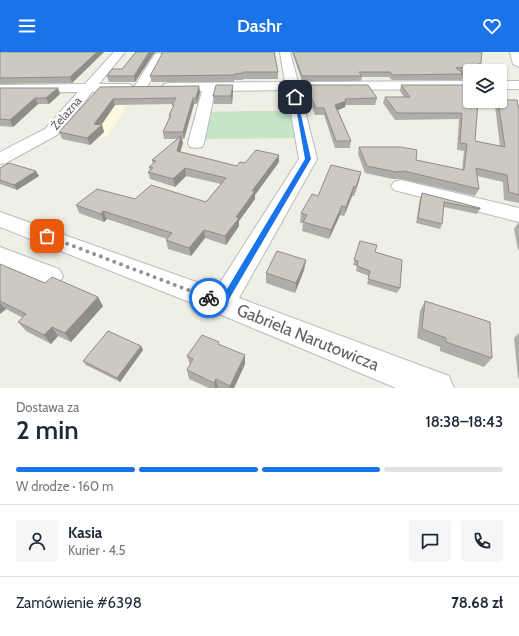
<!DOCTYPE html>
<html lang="pl">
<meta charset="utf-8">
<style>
body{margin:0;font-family:Cabin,sans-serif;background:#f6f6f7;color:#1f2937;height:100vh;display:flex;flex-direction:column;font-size:15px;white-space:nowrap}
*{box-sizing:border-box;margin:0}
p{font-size:13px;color:#747a83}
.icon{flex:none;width:22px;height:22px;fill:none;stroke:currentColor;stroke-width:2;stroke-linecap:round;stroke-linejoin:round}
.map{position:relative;height:336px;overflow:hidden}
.details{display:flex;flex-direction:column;background:#fff;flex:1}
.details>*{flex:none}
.tools{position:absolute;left:463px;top:12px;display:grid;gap:8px}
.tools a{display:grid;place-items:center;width:44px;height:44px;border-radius:4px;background:#fff;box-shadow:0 1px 3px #0004;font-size:20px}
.pin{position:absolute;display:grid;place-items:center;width:34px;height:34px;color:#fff;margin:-17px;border-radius:8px;box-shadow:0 2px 6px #0006}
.courier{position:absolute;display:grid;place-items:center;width:40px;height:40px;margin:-20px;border:3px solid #1a73e8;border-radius:50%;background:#fff;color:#222;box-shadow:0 1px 5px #0007}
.head em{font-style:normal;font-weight:600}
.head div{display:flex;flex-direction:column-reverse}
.head{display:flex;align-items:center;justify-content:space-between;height:68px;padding:0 16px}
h1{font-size:26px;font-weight:600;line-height:30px}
.bar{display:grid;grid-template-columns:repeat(4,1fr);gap:6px 4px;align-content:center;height:48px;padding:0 16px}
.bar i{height:5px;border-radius:3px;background:#e0e1e3}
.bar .current{background:#1a73e8}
.bar p{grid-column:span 4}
.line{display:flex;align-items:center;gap:10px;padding:0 16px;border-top:1px solid #e0e1e3}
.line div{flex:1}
.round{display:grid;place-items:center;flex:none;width:42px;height:42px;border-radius:4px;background:#f6f6f7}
header{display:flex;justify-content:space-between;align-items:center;height:52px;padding:0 16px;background:#1a73e8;color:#fff;font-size:18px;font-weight:600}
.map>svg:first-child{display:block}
.commercial{fill:#fdf9de}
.green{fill:#c4e6c7}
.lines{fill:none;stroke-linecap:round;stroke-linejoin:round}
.minor-casing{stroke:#b8bbbf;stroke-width:2}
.minor{fill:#fff;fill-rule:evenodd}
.wall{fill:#afada8}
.shaded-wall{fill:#8f8d88}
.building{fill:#ccc9c3;stroke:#8f8d88}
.route{fill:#1a73e8}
.done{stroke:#919393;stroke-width:4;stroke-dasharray:0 7.2}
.labels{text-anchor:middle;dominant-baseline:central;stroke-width:4;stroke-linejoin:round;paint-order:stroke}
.far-street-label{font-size:12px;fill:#5e6166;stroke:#fff}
.near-street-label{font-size:17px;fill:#5e6166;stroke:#fff}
</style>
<header><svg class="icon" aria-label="menu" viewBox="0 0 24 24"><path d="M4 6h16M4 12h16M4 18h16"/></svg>Dashr<svg class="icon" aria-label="heart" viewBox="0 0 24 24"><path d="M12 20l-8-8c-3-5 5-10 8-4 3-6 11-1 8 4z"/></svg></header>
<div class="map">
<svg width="519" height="336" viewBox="0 0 519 336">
<rect width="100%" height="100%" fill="#f0efe6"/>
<path class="commercial" d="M136,39l-29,46 -48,-5 34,-40z"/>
<path class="green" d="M249,59h42l6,27 -94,1 5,-27z"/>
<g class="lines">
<g class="minor-casing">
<path id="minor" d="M114,0h11l-26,32h30l5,3 21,-33 4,-1 5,3 -19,35 -5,1 -6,-3 -5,3h-37l-35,43 -51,28 -6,1v-12l45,-23 33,-37 -78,1v-8l85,-1z
M280,0h10l8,30 172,-1v8l-170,1 17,69 -78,139 210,78 5,12h-58l-184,-77 -212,-84v-15l216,77 83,-130 -12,-69 -72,1 -11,52 -2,4 -6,1 -6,-1 -2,-4 14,-52h-33l-5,-1 -1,-3 1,-3 5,-1 116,-1z
M510,0h9v15l-6,-3z
M500,29h19v8h-19z
M401,128l118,28v14l-125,-32 -3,-4 3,-4z
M0,195l59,22 4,7 -4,7 -9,3 -50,-20z"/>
</g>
<use href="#minor" class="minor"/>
</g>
<path class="wall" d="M0,0h104l-32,31 -72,1z
M136,0h21l-3,1 -19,29h-26l-2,-6 15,-7z
M160,0h114l4,20v7h-35v1h-9v2h-82l-2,-6 13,-22z
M292,0h190l-3,16 -6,3h-3v1l-8,1 2,1 -2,6h-70l-3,-3h-27l-1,4h-59z
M306,33l71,13 -2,7h-29l-1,2 -7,3 13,31 -1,7h-15l-11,-33h-9l-9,-24z
M401,33h69l5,56 25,5 -5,-40 3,-5h2l19,9v93l-15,-3 -1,-18 -26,-6 2,13 -4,7 -74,-17h-8l-28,-6 -7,-19 1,-7 103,23 2,-19 -7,-1 2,-31 -64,1 -12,-17 2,-6h19l-4,-6z
M199,34l1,7 -3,11h-3l-10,35h-2l1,4 -3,9 57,14 8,-3 34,-1 -24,33v4l-16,22v5l-13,19 -21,-7 -14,18 -23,-7 -2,-9 1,-1 -60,-20 -3,3 -25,-9 -3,-8 59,-6 71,3 15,-18 -35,-8 -11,11 -25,-8 -2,-7 2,-1 -1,-4 4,-3 -1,-4 25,-21h-13l-1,-7 6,-14v-3l4,-7v-4l-58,1 -14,20h1l2,7 -14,13 -28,-6 -3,-7 41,-45z
M0,36h58l2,6 -11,10h-11l-25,23 -13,-1z
M233,40l-1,12h-18l-1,-8z
M0,116l39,8 -22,14 -17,-6z
M361,120l-2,9 -5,15h-2l-8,20 -4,-1 -11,24 -27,-8 1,-8h-3l1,-10 17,-17z
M422,141l58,16 -3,5 -33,-7 -2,17 -2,5 -24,-6 4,-25z
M519,170v28h-1l-4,-21z
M360,189l15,11 25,36 -3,5 -30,-9 2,-8 -13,-5 1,-5 -4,-1z
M306,208l-2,10 -9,23 -29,-10v-10z
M0,212l45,19 58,23 -32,36 -13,-6 -7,8 -25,-13 -8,-9 5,-4 -17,-9 -6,5z
M425,249l67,57 -8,9 -44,-16v-4l-23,-9 3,-27z
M519,281v46l-1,-1 -4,-40z
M220,293l25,19 -11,24h-25l-20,-9 -2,-9 3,-5 -3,-9z
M141,294l2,4 -23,32 -34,-17 -3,-4z"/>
<path class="shaded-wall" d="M97,0h7l-32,31 -2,-6z
M149,0h8l-3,1 -19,29 -1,-6z
M481,11l-2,5 -6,3h-3l2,-4z
M233,33v7l-1,12 -1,-8z
M199,34l1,7 -3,11 -1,-6z
M58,36l2,6 -11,10 -3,-6z
M35,46l3,6 -25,23 -3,-7z
M193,46l1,6 -10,35 -1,-7z
M113,47l2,6 -15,22 2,-2 2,7 -14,13 -3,-7 7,-14z
M346,49l-1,6 -11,5 1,-7z
M181,84l2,7 -5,16 -1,-8z
M279,103v7l-24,33v4l-16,22v5l-13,19 -1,-9 11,-19 16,-26z
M185,116l1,8 -11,11 -2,-8z
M36,119l3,5 -22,14 -3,-5z
M361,120l-2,9 -5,15 2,-9z
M354,134l-2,10 -8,20 2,-9z
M342,154l-2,9 -11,24 2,-9z
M103,159l4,8 -3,3 -3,-8z
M204,178l1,8 -14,18 -2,-8z
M306,208l-2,10 -9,23 1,-10z
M98,245l5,9 -32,36 -6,-9z
M0,251l6,6 -6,5z
M52,275l6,9 -7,8 -7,-9z
M141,294l2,4 -23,32 -3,-4z
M245,303v9l-11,24h-4v-2z
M216,327l2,9h-3l-1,-5z"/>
<path class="building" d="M0,0h97l-27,25 -70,1z
M136,0h13l-15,24h-27l5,-7h10z
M163,0h111l4,20h-35v1l-9,1v1l-84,1z
M293,0h189l-1,11 -9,4 -16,1 8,6 -71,1 -3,-3h-31l3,4h-60z
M216,33h17l-2,11h-18z
M306,33h62l9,13 -32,1 1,2 -11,4 16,36h-15l-12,-33h-8z
M401,33h69v16h8l-3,40 30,6 -7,-46h2v-1h17l2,10v85l-10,-3 -2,-17 -31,-7 3,21 -75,-18 -8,1 -29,-6 -8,-19h42l16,3 -1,10 48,10 3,-26 -7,-1 2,-30h-65l-12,-16h25z
M199,34l-3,12h-3l-10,34h-20l8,-17h-2l5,-10h-2l4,-7 -63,1 -19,25 8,1 -15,13 -28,-6 41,-45z
M0,36h58l-12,10h-11l-25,22 -10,-1z
M181,84l-4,15 60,15 3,-4 5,1 11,-13 23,5 -27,36h3l-19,26 3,1 -14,18 -21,-6 -15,18 -23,-8 6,-7 -69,-22 -2,3 -25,-9 21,-16 38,10 16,-14 55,17 20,-24 -41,-10 -12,11 -25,-7 5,-4 -4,-1 7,-6 -4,-1z
M9,111l27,8 -22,14 -14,-5v-12z
M331,113l30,7 -5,15 -2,-1 -8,21 -4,-1 -11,24 -28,-8 4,-7 -6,-2 11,-19 6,2z
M422,141l58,15v1l-36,-7 -2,22 -24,-6z
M360,189l17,4 -2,7 27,8 -2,28 -32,-9 2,-8 -13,-5 1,-5 -4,-1z
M277,199l29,9 -10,23 -30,-10z
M0,212l45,19 7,-6 46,20 -33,36 -13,-6 -8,8 -26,-13 8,-8 -26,-13z
M425,249l65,21 2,36 -46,-16v-4l-24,-9z
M108,279l33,15 -24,32 -34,-17z
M202,283l17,7 -1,2 27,11 -15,31 -14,-7 -2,4 -27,-13 6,-11 -6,-3z"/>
<path class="route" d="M294,44l3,1 14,62 -86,147 -3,1 -16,-7v-4l3,-1 12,4 84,-140z"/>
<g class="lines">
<path class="done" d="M47,184l162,62"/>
</g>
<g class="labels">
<g class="far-street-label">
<text transform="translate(66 61) rotate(-49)">Żelazna</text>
</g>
<g class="near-street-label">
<text transform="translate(308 285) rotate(22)">Gabriela Narutowicza</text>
</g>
</g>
</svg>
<div class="tools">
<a><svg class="icon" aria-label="layers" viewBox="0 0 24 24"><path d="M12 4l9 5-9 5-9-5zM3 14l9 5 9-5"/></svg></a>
</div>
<div class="pin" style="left:47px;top:184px;background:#ea580c"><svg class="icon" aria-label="bag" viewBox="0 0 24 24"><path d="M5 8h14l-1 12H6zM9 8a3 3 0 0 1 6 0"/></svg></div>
<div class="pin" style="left:295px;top:45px;background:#1f2937"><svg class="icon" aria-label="home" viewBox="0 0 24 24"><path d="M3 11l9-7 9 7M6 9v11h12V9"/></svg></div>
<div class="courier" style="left:209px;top:246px"><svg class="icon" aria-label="bike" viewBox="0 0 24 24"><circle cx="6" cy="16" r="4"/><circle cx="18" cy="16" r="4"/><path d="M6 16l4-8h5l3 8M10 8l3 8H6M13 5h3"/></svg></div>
</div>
<section class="details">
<div class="head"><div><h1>2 min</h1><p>Dostawa za</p></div><em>18:38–18:43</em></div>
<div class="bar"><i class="current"></i><i class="current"></i><i class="current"></i><i></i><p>W drodze · 160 m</p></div>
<div class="line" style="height:72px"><a class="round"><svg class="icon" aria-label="person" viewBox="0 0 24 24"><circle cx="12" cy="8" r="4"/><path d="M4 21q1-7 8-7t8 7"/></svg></a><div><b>Kasia</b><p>Kurier · 4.5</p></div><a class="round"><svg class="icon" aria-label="chat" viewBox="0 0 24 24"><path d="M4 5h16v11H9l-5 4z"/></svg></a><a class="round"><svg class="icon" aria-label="phone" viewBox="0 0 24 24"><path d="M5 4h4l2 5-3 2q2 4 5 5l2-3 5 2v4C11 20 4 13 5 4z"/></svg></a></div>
<div class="line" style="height:52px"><div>Zamówienie #6398</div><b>78.68 zł</b></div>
</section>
